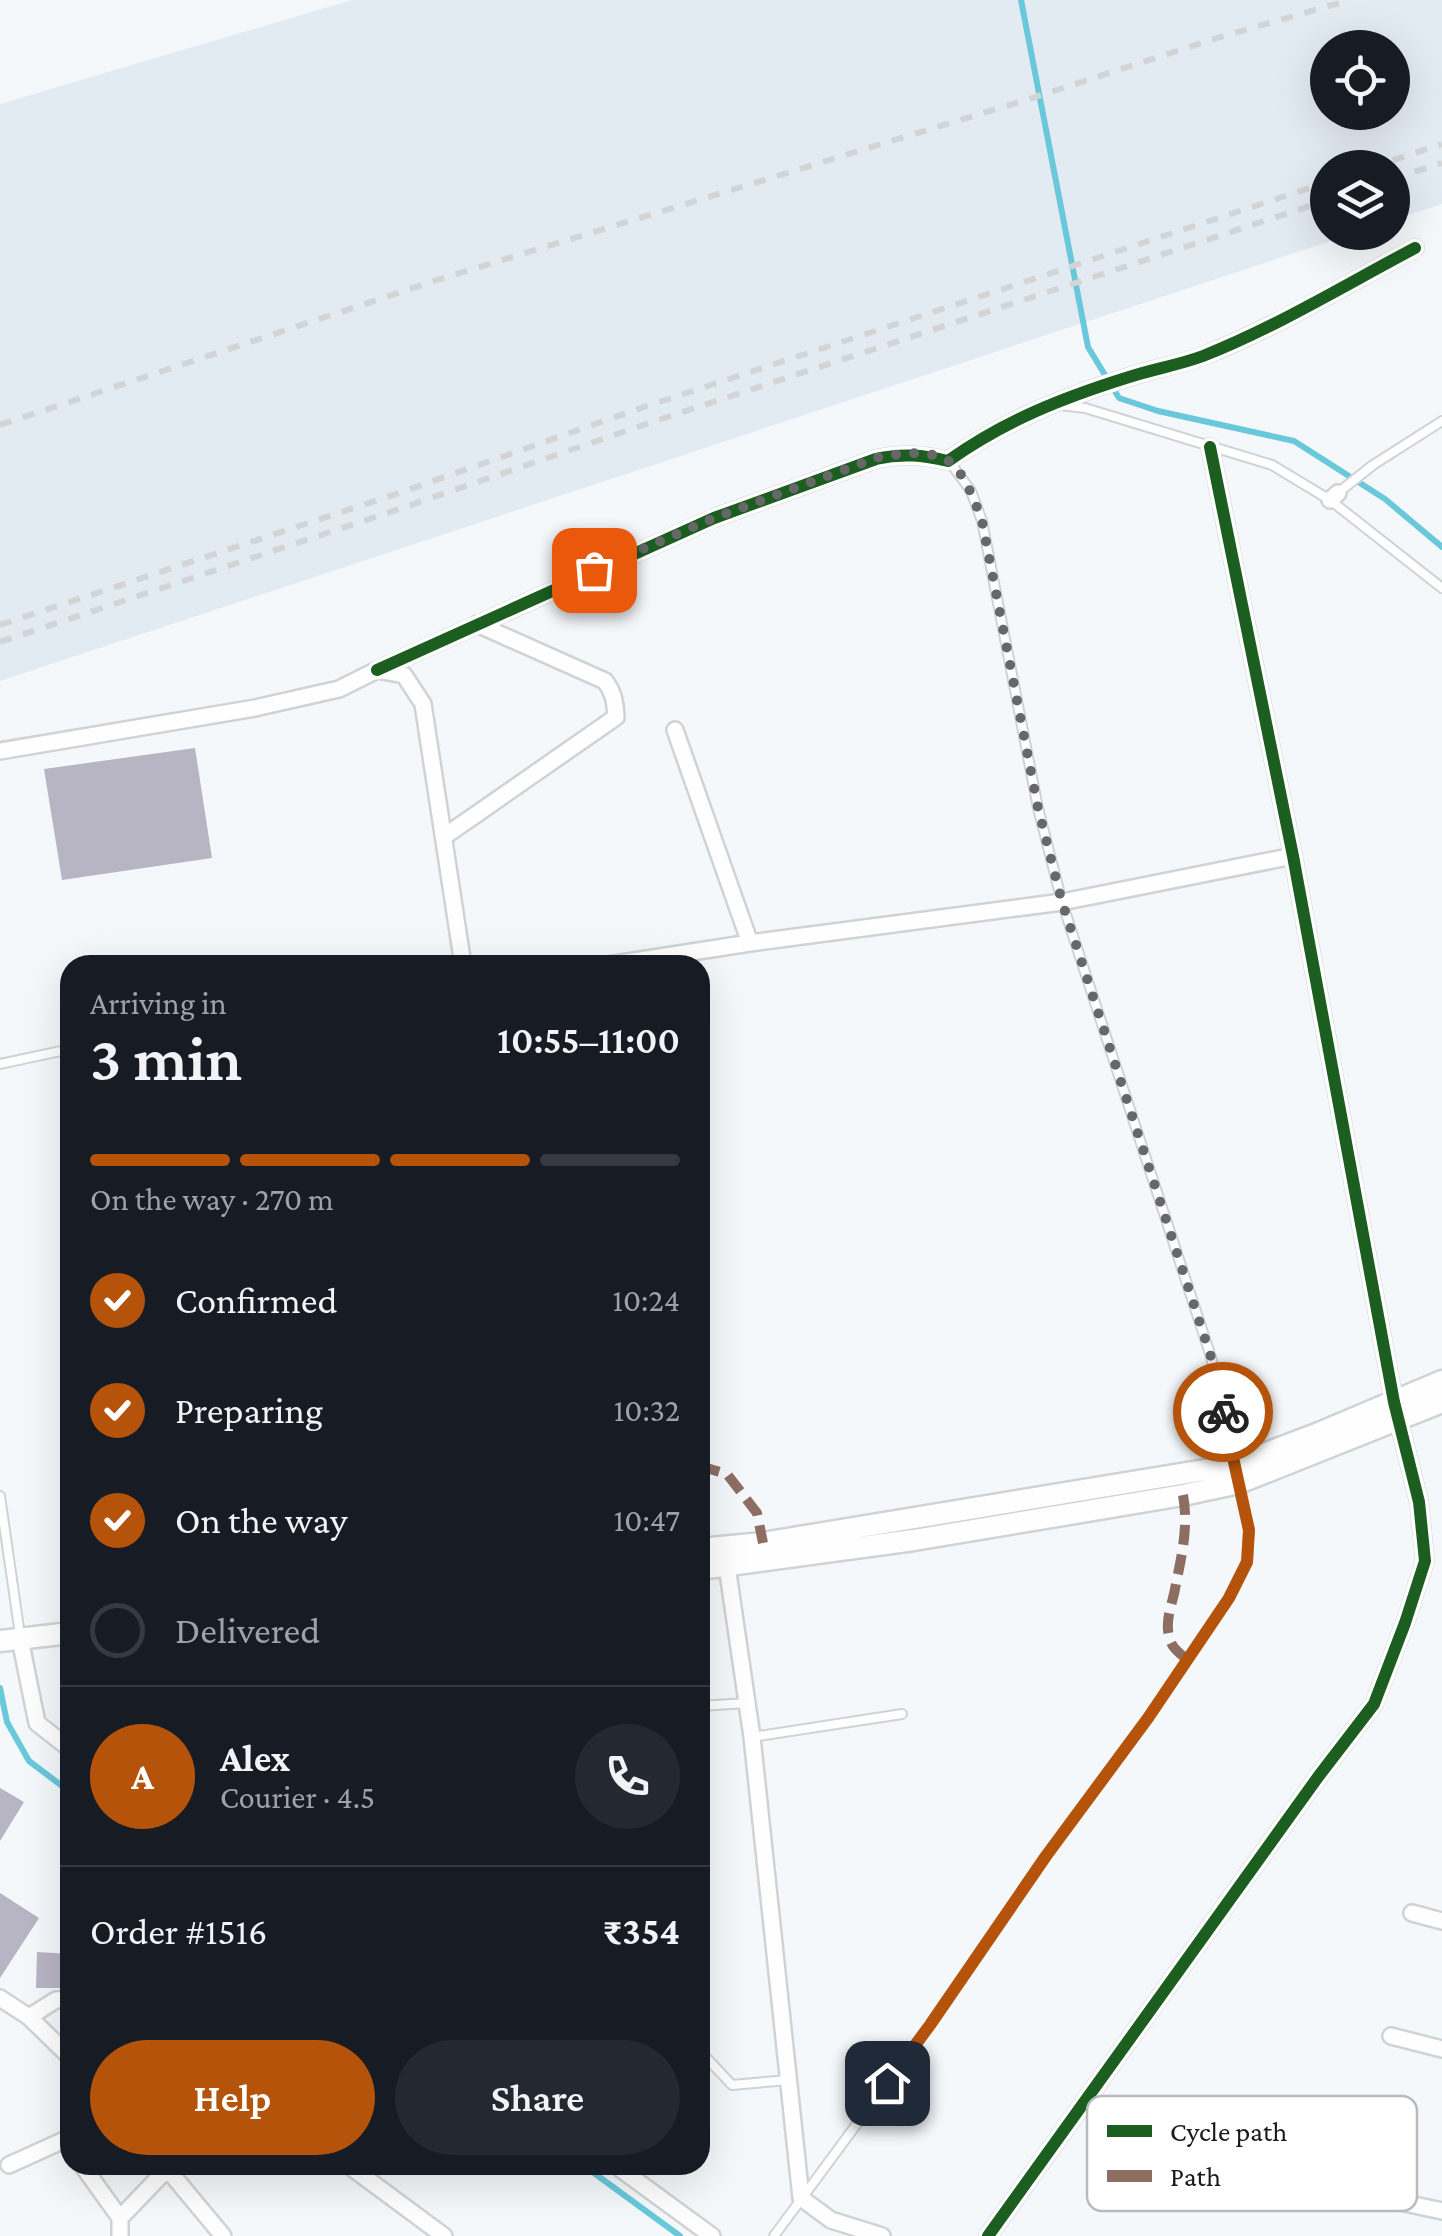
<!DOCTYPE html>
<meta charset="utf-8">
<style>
body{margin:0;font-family:"Crimson Pro",serif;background:#242831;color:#f1f3f6;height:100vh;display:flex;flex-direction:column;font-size:38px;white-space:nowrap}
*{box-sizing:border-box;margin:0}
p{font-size:32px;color:#9ea1a6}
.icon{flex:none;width:55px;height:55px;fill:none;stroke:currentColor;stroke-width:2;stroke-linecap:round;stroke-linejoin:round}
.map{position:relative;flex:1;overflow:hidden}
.sheet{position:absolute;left:60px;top:955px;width:650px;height:1220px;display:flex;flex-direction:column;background:#171b24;border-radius:30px;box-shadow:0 10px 40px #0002}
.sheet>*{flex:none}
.buttons{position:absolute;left:1310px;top:30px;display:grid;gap:20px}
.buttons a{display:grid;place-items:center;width:100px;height:100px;border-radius:50%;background:#171b24;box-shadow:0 10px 40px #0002;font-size:50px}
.pin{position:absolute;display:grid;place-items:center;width:85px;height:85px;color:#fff;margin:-42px;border-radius:20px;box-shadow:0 5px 15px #0006}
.courier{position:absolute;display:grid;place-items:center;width:100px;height:100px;margin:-50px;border:8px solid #b45309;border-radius:50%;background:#fff;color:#222;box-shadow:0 2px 12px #0007}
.head em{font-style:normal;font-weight:600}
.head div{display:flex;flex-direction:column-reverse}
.head{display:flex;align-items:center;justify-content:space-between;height:170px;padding:0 30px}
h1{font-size:65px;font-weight:600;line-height:75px}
.bar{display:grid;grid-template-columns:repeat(4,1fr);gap:15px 10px;align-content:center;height:120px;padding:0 30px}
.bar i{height:12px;border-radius:8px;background:#363941}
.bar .current{background:#b45309}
.bar p{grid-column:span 4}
.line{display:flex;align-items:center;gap:25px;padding:0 30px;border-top:2px solid #363941}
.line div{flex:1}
.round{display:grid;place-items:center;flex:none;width:105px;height:105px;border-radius:52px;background:#242831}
ol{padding:0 30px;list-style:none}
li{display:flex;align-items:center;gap:30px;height:110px}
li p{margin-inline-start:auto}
li .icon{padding:10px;border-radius:50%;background:#b45309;color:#fff;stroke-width:4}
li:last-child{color:#9ea1a6}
li i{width:55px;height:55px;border:5px solid #363941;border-radius:50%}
.action{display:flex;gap:20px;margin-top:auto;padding:20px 30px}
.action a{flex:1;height:115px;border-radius:60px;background:#b45309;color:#fff;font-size:40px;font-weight:600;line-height:115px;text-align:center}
.action a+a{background:#242831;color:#f1f3f6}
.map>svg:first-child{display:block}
.built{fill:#e3ebf2;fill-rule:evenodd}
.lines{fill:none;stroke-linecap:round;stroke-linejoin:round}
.stream{stroke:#69c8da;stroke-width:6}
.building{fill:#b7b4c4}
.service-casing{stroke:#d0d3d4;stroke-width:12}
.minor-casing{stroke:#d0d3d4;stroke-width:20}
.tertiary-casing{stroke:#d0d3d4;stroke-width:25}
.service{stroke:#fefefe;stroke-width:8}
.minor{stroke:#fefefe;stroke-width:15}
.tertiary{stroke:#fefefe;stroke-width:20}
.rail{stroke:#d3d4d5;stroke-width:6;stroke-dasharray:12 12;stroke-linecap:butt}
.quiet{stroke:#8d6e63;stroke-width:10;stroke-dasharray:20 10;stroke-linecap:butt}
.cycleway-casing{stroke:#fff;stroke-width:19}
.cycleway{stroke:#1b5e20;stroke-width:12}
.done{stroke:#656769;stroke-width:10;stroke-dasharray:0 18}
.route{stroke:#b45309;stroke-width:12}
.key{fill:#fff;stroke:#b9babb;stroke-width:2.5}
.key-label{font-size:28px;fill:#17191b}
</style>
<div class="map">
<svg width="1442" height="2236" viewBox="0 0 1442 2236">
<rect width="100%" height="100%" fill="#f5f8fa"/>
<path class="built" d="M352,0h1090v204l-49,16 -1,-52h-64v64l27,1 -1355,448v-577zM1328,48h64v64h-64z"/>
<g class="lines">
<path class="stream" d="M1021,0l67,347 31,51 39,13 136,30 91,58 57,48
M0,1688l7,34 22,39 41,31
M583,2165l97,71"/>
</g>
<path class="building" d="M195,748l17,110 -150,22 -18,-111z
M0,1788l24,14 -24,39z
M0,1893l39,25 -39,60z
M37,1952l33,2v34h-34z"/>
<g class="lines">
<g class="service-casing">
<path id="service" d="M1060,405l25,3 187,57 58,35 112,88
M949,461l22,30 11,30 56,287 24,94 149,455 23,106
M1339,492l34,-27 69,-44
M0,1064l70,-15
M0,1496l20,139
M700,1706l47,-3
M752,1737l150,-23
M700,2051l32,34 56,-5
M774,2236l156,-211 116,-169 102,-138 81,-120 18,-36 2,-32 -10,-43"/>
</g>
<g class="minor-casing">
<path id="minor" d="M1330,500l8,-7
M377,670l337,-152 162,-59c26,-6 47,-4 72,2 58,-41 114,-63 181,-84 24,-8 50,-12 74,-21 73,-29 142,-71 212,-108
M675,730l75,213
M0,751l255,-43 84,-19 38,-19 27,5 19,29 40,261
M445,836l171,-119c-1,-15 -2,-24 -11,-36l-128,-57
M608,965l142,-22 312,-41 231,-46
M727,1566l25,171 49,461 30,22 51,16
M20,1639l17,84 33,26
M1412,1913l30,8
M0,1998l29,19 41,40
M29,2017l27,-17 14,-1
M1391,2036l51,13
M9,2165l55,-25 6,9
M82,2165l38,53v18
M164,2165l59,71
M348,2165l96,71
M615,2165l97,71
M1339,2189l103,22
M120,2218l47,-49
M988,2236l330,-459 56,-73 31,-81 20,-62 -6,-59 -25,-100 -101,-546 -83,-409"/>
</g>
<g class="tertiary-casing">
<path id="tertiary" d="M700,1549l63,-6 472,-78 84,-32 123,-52
M700,1569l214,-29 269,-45 56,-12 203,-81
M0,1641l70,-8"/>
</g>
<use href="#service" class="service"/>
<use href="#minor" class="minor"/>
<use href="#tertiary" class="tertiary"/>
<path class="rail" d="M1370,168l72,-24
M1392,179l50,-16
M0,425l437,-145 592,-181 188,-61 133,-38
M0,625l399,-132 242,-85 687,-226
M0,642l399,-133 256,-88 673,-221"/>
<path class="quiet" d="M700,1466l27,8 30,39 6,30
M1183,1495c6,33 -2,63 -8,94 -3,16 -10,31 -6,47 2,12 10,17 19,24"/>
<g class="cycleway-casing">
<path id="cycleway" d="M377,670l337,-152 162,-59c26,-6 47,-4 72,2 58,-41 114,-63 181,-84 24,-8 50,-12 74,-21 73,-29 142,-71 212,-108
M988,2236l330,-459 56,-73 31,-81 20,-62 -6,-59 -25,-100 -101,-546 -83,-409"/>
</g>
<use href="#cycleway" class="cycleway"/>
</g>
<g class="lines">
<path class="done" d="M594,570l120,-52 162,-60c21,-4 50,-9 71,2 16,9 29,44 35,61l56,287 24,94 149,455 12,55"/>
<path class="route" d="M887,2083l43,-58 116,-169 102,-138 81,-120 18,-36 2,-32 -26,-118"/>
</g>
<rect x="1087" y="2096" width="330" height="115" rx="15" class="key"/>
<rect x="1107" y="2125" width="45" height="12" fill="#1b5e20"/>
<rect x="1107" y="2170" width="45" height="12" fill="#8d6e63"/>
<g class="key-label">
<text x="1170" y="2141">Cycle path</text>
<text x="1170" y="2186">Path</text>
</g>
</svg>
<div class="buttons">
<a><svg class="icon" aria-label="locate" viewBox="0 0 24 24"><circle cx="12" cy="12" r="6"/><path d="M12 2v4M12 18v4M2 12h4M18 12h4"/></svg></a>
<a><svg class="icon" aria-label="layers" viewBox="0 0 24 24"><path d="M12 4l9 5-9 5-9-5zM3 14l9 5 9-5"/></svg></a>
</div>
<div class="pin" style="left:594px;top:570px;background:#ea580c"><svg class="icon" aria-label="bag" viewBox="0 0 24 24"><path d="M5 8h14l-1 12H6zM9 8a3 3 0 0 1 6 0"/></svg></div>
<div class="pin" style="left:887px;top:2083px;background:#1f2937"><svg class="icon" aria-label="home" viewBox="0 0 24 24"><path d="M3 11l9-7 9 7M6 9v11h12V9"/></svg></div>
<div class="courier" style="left:1223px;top:1412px"><svg class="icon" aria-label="bike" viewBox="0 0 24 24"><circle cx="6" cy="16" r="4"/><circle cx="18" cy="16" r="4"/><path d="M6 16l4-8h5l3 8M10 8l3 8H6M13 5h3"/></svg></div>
<section class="sheet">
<div class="head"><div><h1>3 min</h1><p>Arriving in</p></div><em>10:55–11:00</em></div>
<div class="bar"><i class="current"></i><i class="current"></i><i class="current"></i><i></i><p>On the way · 270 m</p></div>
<ol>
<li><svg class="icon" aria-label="check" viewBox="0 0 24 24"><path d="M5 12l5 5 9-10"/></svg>Confirmed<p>10:24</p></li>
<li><svg class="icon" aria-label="check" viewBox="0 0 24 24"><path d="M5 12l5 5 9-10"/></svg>Preparing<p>10:32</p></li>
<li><svg class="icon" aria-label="check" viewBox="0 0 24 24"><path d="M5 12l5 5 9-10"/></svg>On the way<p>10:47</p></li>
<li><i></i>Delivered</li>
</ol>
<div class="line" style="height:180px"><b class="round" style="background:#b45309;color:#fff">A</b><div><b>Alex</b><p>Courier · 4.5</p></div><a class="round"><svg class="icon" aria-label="phone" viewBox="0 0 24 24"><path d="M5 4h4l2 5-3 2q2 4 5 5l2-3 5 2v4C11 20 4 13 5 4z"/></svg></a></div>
<div class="line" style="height:130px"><div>Order #1516</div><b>₹354</b></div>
<div class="action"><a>Help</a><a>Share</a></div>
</section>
</div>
